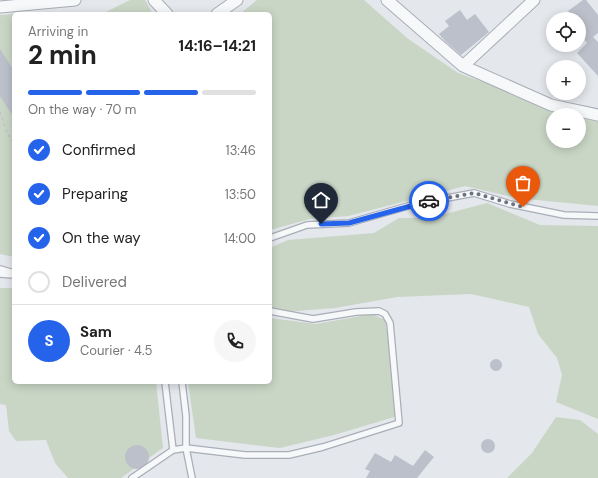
<!DOCTYPE html>
<meta charset="utf-8">
<style>
body{margin:0;font-family:"DM Sans",sans-serif;background:#f6f6f6;color:#222;height:100vh;display:flex;flex-direction:column;font-size:15px;white-space:nowrap}
*{box-sizing:border-box;margin:0}
p{font-size:13px;color:#767676}
.icon{flex:none;width:22px;height:22px;fill:none;stroke:currentColor;stroke-width:2;stroke-linecap:round;stroke-linejoin:round}
.map{position:relative;flex:1;overflow:hidden}
.sheet{position:absolute;left:12px;top:12px;width:260px;height:372px;display:flex;flex-direction:column;background:#fff;border-radius:6px;box-shadow:0 2px 10px #0003}
.sheet>*{flex:none}
.controls{position:absolute;left:546px;top:12px;display:grid;gap:8px}
.controls a{display:grid;place-items:center;width:40px;height:40px;border-radius:50%;background:#fff;box-shadow:0 2px 10px #0003;font-size:20px}
.pin{position:absolute;display:grid;place-items:center;width:34px;height:34px;color:#fff;margin:-41px -17px;border-radius:50% 50% 50% 0;rotate:-45deg;box-shadow:0 0 4px #0007}
.pin .icon{rotate:45deg}
.courier{position:absolute;display:grid;place-items:center;width:40px;height:40px;margin:-20px;border:3px solid #2563eb;border-radius:50%;background:#fff;color:#222;box-shadow:0 1px 5px #0007}
.summary em{font-style:normal;font-weight:700}
.summary div{display:flex;flex-direction:column-reverse}
.summary{display:flex;align-items:center;justify-content:space-between;height:68px;padding:0 16px}
h1{font-size:26px;font-weight:700;line-height:30px}
.bar{display:grid;grid-template-columns:repeat(4,1fr);gap:6px 4px;align-content:center;height:48px;padding:0 16px}
.bar i{height:5px;border-radius:3px;background:#e0e0e0}
.bar .active{background:#2563eb}
.bar p{grid-column:span 4}
.line{display:flex;align-items:center;gap:10px;padding:0 16px;border-top:1px solid #e0e0e0}
.line div{flex:1}
.round{display:grid;place-items:center;flex:none;width:42px;height:42px;border-radius:21px;background:#f6f6f6}
ol{padding:0 16px;list-style:none}
li{display:flex;align-items:center;gap:12px;height:44px}
li p{margin-inline-start:auto}
li .icon{padding:4px;border-radius:50%;background:#2563eb;color:#fff;stroke-width:4}
li:last-child{color:#767676}
li i{width:22px;height:22px;border:2px solid #e0e0e0;border-radius:50%}
.map>svg:first-child{display:block}
.green{fill:#c9d6c5;fill-rule:evenodd}
.building{fill:#bbc0ca}
.lines{fill:none;stroke-linecap:round;stroke-linejoin:round}
.lane-casing{stroke:#a9aeb7;stroke-width:8}
.street-casing{stroke:#a9aeb7;stroke-width:13}
.path{stroke:#c2c5cb;stroke-width:2;stroke-dasharray:3 3;stroke-linecap:butt}
.lane{stroke:#f7f8fa;stroke-width:5.5}
.street{stroke:#f7f8fa;stroke-width:11}
.done{stroke:#6c737f;stroke-width:4;stroke-dasharray:0 7.2}
.route{stroke:#2563eb;stroke-width:5}
</style>
<div class="map">
<svg width="598" height="478" viewBox="0 0 598 478">
<rect width="100%" height="100%" fill="#e4e7ec"/>
<path class="green" d="M130,0h15l8,14h-51z
M257,0h107l43,38 51,35 97,35 43,7v91l-82,-8 -51,-12 -117,30 -38,3 -40,11v-216h-30zM553,115h26v26h-26z
M14,14v243l-14,-3v-239z
M487,203l53,22 58,1v193l-42,-17 6,-27 -5,-17 -19,-24 -9,-27 -58,-13 -74,3 -62,11 -51,4 -14,-3v-61l18,-8 86,-7 25,-15h31z
M0,288h14v94h142l7,66 -42,30h-53l-13,-15 -9,-23 -30,1 -7,-10 -3,-26 -6,-1z
M372,314l13,6 16,95 -67,20 -54,13 -84,-10 -8,-56h82v-64l46,6z
M556,417l24,3 18,14v44h-91l25,-25z"/>
<path class="building" d="M583,0h3l12,15v18l-5,4 5,5v34l-21,-23 10,-10 -8,-11v-13h-5l-6,-8z
M460,10l7,10 8,-6 14,18 -28,23 -16,-14 -6,-7 10,-8 -4,-5z
M0,49l14,22v47l-14,-22z
M490 365a6 6 0 1 1 12 0a6 6 0 1 1-12 0Z
M481 446a7 7 0 1 1 14 0a7 7 0 1 1-14 0Z
M125 457a12 12 0 1 1 24 0a12 12 0 1 1-24 0Z
M425,450l9,7 -17,21h-51l4,-7 -5,-2 10,-16 16,9 4,-7 18,11z"/>
<g class="lines">
<g class="lane-casing">
<path id="lane" d="M270,238l37,-13 42,-2 66,-19 59,-11 36,11 54,11 34,1
M0,269l14,4
M0,274l14,1
M182,382l4,34v32l59,7h44l34,-8 76,-24 -9,-100 -5,-9 -6,-3 -23,1 -43,7 -43,-8
M173,450l13,-2 6,30
M132,478l41,-28 -8,-68"/>
</g>
<g class="street-casing">
<path id="street" d="M154,0l13,14
M387,0l76,66 88,39 47,10
M0,7l75,-7
M217,14l20,-14
M463,66l71,-66"/>
</g>
<path class="path" d="M0,112l7,20 7,12"/>
<use href="#lane" class="lane"/>
<use href="#street" class="street"/>
</g>
<g class="lines">
<path class="done" d="M429,201l45,-8 49,14"/>
<path class="route" d="M321,224l28,-1 80,-22"/>
</g>
</svg>
<div class="controls">
<a><svg class="icon" aria-label="locate" viewBox="0 0 24 24"><circle cx="12" cy="12" r="6"/><path d="M12 2v4M12 18v4M2 12h4M18 12h4"/></svg></a>
<a>+</a>
<a>−</a>
</div>
<div class="pin" style="left:523px;top:207px;background:#ea580c"><svg class="icon" aria-label="bag" viewBox="0 0 24 24"><path d="M5 8h14l-1 12H6zM9 8a3 3 0 0 1 6 0"/></svg></div>
<div class="pin" style="left:321px;top:224px;background:#1f2937"><svg class="icon" aria-label="home" viewBox="0 0 24 24"><path d="M3 11l9-7 9 7M6 9v11h12V9"/></svg></div>
<div class="courier" style="left:429px;top:201px"><svg class="icon" aria-label="car" viewBox="0 0 24 24"><path d="M5 17H2v-5l4-1 3-4h7l3 4 3 1v5h-3M9 17h6M6 11h13"/><circle cx="7" cy="17" r="2"/><circle cx="17" cy="17" r="2"/></svg></div>
<section class="sheet">
<div class="summary"><div><h1>2 min</h1><p>Arriving in</p></div><em>14:16–14:21</em></div>
<div class="bar"><i class="active"></i><i class="active"></i><i class="active"></i><i></i><p>On the way · 70 m</p></div>
<ol>
<li><svg class="icon" aria-label="check" viewBox="0 0 24 24"><path d="M5 12l5 5 9-10"/></svg>Confirmed<p>13:46</p></li>
<li><svg class="icon" aria-label="check" viewBox="0 0 24 24"><path d="M5 12l5 5 9-10"/></svg>Preparing<p>13:50</p></li>
<li><svg class="icon" aria-label="check" viewBox="0 0 24 24"><path d="M5 12l5 5 9-10"/></svg>On the way<p>14:00</p></li>
<li><i></i>Delivered</li>
</ol>
<div class="line" style="height:72px"><b class="round" style="background:#2563eb;color:#fff">S</b><div><b>Sam</b><p>Courier · 4.5</p></div><a class="round"><svg class="icon" aria-label="phone" viewBox="0 0 24 24"><path d="M5 4h4l2 5-3 2q2 4 5 5l2-3 5 2v4C11 20 4 13 5 4z"/></svg></a></div>
</section>
</div>
